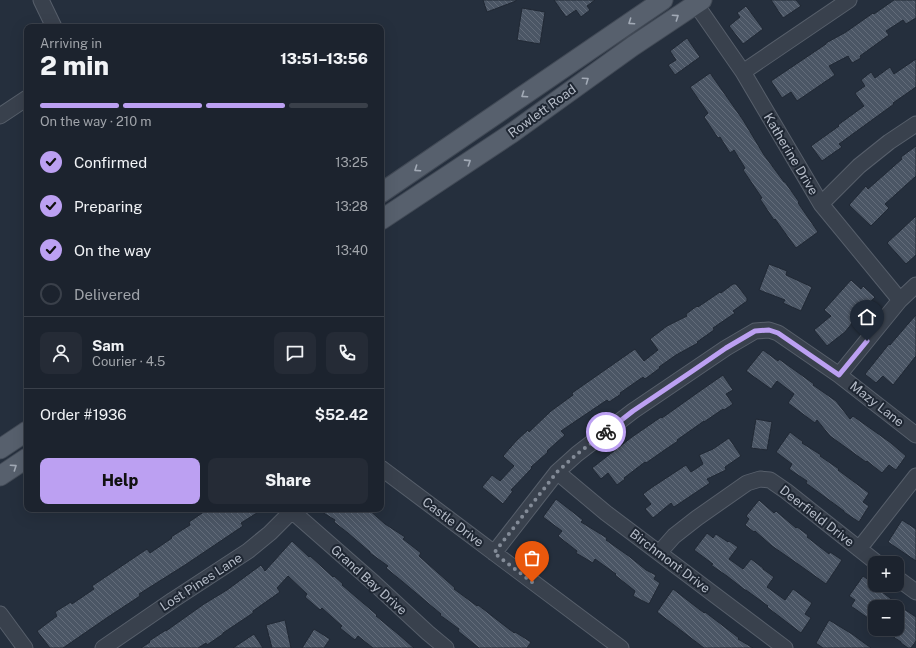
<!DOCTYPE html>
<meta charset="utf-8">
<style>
body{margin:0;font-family:"Public Sans",sans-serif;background:#252b36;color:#f1f3f6;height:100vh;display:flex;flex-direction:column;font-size:15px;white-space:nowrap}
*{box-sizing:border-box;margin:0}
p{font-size:13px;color:#a0a4aa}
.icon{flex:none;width:22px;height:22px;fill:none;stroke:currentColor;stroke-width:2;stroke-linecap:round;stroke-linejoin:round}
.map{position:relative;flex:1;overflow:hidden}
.side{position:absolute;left:24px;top:24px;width:360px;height:488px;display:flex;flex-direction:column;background:#1c232e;border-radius:8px;box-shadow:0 4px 16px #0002,0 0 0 1px #3a404a}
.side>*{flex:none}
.tools{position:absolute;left:868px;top:556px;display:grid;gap:8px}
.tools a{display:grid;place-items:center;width:36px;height:36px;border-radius:8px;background:#1c232e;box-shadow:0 4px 16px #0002,0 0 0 1px #3a404a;font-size:20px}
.pin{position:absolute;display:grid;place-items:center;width:34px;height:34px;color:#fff;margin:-41px -17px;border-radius:50% 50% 50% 0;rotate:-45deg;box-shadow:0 0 4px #0007}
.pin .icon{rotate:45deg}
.courier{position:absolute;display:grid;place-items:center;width:40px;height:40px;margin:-20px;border:3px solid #bca0f2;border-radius:50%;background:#fff;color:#222;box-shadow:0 1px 5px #0007}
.head em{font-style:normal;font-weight:800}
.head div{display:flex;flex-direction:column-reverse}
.head{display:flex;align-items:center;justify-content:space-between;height:68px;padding:0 16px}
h1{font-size:26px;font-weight:800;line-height:30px}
.bar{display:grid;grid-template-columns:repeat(4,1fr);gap:6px 4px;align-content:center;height:48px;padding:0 16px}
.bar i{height:5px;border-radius:3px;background:#3a404a}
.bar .current{background:#bca0f2}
.bar p{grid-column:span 4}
.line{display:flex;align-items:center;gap:10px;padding:0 16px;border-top:1px solid #3a404a}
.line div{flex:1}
.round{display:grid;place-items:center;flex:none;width:42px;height:42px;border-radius:8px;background:#252b36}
ol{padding:0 16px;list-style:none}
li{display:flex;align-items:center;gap:12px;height:44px}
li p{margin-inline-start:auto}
li .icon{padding:4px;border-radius:50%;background:#bca0f2;color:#111;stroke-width:4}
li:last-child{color:#a0a4aa}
li i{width:22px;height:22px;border:2px solid #3a404a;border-radius:50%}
.cta{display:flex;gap:8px;margin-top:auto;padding:8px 16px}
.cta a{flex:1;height:46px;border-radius:8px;background:#bca0f2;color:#111;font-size:16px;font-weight:800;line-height:46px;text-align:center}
.cta a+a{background:#252b36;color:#f1f3f6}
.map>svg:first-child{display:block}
.building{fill:url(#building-back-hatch);stroke:#202834}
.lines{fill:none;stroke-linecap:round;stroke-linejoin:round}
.minor-casing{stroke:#575f6b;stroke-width:17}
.major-casing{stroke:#424a56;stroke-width:21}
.minor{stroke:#39414d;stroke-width:15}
.major{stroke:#57606d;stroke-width:19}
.oneway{stroke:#a2aab6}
.done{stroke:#838b97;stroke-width:4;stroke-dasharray:0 7.2}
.route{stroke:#bca0f2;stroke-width:5}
.labels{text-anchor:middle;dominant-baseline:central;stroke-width:4;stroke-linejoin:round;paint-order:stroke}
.street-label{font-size:13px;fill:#b5bcc8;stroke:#1e2632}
</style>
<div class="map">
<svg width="916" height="648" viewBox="0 0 916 648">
<defs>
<pattern id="building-back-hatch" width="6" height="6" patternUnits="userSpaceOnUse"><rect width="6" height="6" fill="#4b5665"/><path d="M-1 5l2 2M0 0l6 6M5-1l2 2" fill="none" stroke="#636c7a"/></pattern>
</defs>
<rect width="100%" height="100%" fill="#252f3d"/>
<path class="building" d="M483,0h33v1l-29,11z
M554,0h41l-8,6 3,4 -9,7 -5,-7 -10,7z
M771,0h25l5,6 -18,12z
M894,0h22v18l-10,6 -3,-4 -17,11 3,4 -29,21 1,2 -9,5 -4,-7 -19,10 6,9 -38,26 -6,-9 -9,6 -11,-17 55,-37v-1l20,-11 27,-19 1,1z
M746,6l17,23 -20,15 -14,-18 11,-9 -3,-4z
M522,8l23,4 -5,32 -23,-4z
M687,38l13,19 -25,18 -7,-10 8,-5 -6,-9z
M916,59v28l-23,16 1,1 -55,40 3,3 -20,14 -11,-15 28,-20 -1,-1 26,-19 -9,-13 10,-7 -4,-6 10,-8 4,6 15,-11 4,7z
M710,73l33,47 21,35 20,27h1l14,20 -1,1 20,29 -22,16 -21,-29 -1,1 -14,-21 2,-1 -19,-28 2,-2 -11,-18 -4,3 -10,-16 -2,1 -14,-21 4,-4 -18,-26z
M916,146v30l-31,28 4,4 -18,18 -22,-21 17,-19 2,3 34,-30 -1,-2z
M916,216v39l-10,9 -19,-21z
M769,264l18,7 -1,4 26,12 -11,24 -18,-8 2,-3 -26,-10z
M851,280l10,9 2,-3 12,11 -19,21 -11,14 -18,14 -13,-16 17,-14 -7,-6z
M733,284h3l11,14v3l-14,10 2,2 -22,15 1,2 -17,12 1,1 -22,12 -17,12 1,1 -15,11 -2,-2 -23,16 1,1 -12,8 -2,-2 -46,31 4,4 -18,16 1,1 -17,15 1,1 -21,22 2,1 -10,13 -21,-17 10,-12 8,6 14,-15 -11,-10 14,-16 11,-10 1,2 22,-21 22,-16 -1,-2 63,-44 9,12 14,-11 -8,-11 17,-13 20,-10 -1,-2 11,-8 1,1 22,-15 1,1z
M916,315v41l-23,29 -10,-9 -7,7 -11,-9 24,-30 1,1 18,-21z
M763,350l15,11 1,-2 35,25 -1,1 23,16 14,18 3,-3 38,27 15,13 -10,14 -7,-5 -7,8 -15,-12 -1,1 -36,-26 -13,-16 -2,3 -27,-20 6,-9 -17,-13 -6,8 -25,-18z
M723,375l10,15 -7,4 7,10 -9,6 -1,-1 -19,13v-1l-27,19 1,1 -12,8 -20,14 -1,-1 -21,16 1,1 -8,6 -9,-12 -7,6 -9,-11 40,-31 29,-20 1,1 38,-27z
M756,419l16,3 -5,28 -16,-2z
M790,432l13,10 -1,1 19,12 -1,1 19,13 -1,1 31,23 -6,9 6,4 -10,16 -15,-10v-1l-38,-28 1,-2 -18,-12 3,-5 -16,-12z
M729,438l12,18 -16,11 1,3 -19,9 3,4 -36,24 -3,-4 -18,15 -8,-9 6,-5 -8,-10 8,-6 35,-23 5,7 12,-8 -4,-9 14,-6z
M556,499l27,21 -2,2 26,16 -1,2 24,17 16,13 10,5 -2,4 6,4 -11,21 -16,-8 2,-5 -20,-16 1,-1 -21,-15 -2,4 -17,-10 1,-2 -19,-15 4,-5 -19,-14z
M759,500l15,13 2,-2 20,17 1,-1 11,8 -1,2 22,17 1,-2 12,8 -16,24 -28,-20 -26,-18 -17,-15 -1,1 -9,-7 4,-6 -3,-3z
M208,509h55l-22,14 2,3 -58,39 -46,29 1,2 -32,21 -45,31h-13l-13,-17 20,-15 -2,-4 16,-10 1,2 22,-15 -2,-3 55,-37 3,4 22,-15 -1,-1 19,-12 -1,-3z
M317,509h51l17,15 20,13 -2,2 18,14 -2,3 36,32 -1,1 23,17 1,-1 36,28 1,-1 16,10 -4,6h-48l-21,-17 1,-2 -19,-14 1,-1 -38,-32 -17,-14 2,-2 -18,-13v-1l-22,-19 -14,-11 1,-2z
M902,520l14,9v32l-28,-19z
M707,533l6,5 3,-4 12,8 1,-1 9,6 -9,12 14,10 8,-10 12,9v1l11,8 -7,10 18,13 8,-11 19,14 -7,11 6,4 -10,15 -34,-26 1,-1 -22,-16h-1l-18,-14 -16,-11 2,-1 -19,-14z
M292,541l17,16 1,-1 23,21 1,-1 9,8 -1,1 35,30 -1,1 22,18 16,14h-41l-15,-12 -3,4 -15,-12 2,-2 -20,-18 -2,2 -15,-13 2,-3 -19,-18 -11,12 3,4 -27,19v2l-30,20v1l-16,11 -1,-2 -8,5h-57l9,-6 -1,-1 17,-11v1l38,-27 23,-14 34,-25 4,6z
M863,576l16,11 -1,2 24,18h-1l15,10v24l-5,7h-3l-7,-5v-1l-19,-13h15v-22h-22v16l-24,-17 4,-6 -6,-4z
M673,589l31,24 1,-1 34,26 -1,1 15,9h-49l-47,-36z
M285,620l6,28h-19l-6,-23z
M829,620l23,14 19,14h-48l-7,-5z
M314,629l16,10 -6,9h-22z
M254,634l9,14h-30z"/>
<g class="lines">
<g class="minor-casing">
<path id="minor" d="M41,0l13,27
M693,0l50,72 78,132 79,96
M743,72l106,-72
M0,116l27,-18
M821,204l38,-38 30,-24 27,-18
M839,375l61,-75 16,-15
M381,468l240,180
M557,472l49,41 179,135
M292,511l82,72 54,50 18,15
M859,549l57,-73
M494,553l63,-81 20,-18 56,-43 93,-63 29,-17 14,-1 9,3 61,42 77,60
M659,553l15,-17 23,-18 50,-35 13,-4 10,1 16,11 91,72
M897,578l19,14
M0,614l25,34
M103,648l70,-48 75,-49 22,-18 24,-24"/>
</g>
<g class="major-casing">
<path id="major" d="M381,193l282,-193
M381,220l131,-87 121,-87 69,-46
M0,449l27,-18
M0,476l27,-18"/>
</g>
<use href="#minor" class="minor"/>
<use href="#major" class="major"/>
</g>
<defs><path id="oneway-chevron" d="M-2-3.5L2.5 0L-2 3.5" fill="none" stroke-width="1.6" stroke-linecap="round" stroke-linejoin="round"/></defs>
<g class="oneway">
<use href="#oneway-chevron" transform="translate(676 17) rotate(-34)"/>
<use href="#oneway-chevron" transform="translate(631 22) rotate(146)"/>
<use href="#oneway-chevron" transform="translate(586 80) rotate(-35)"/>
<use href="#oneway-chevron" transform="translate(524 95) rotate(146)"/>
<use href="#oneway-chevron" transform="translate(468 162) rotate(-33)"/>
<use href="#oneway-chevron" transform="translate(417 169) rotate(146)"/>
<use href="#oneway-chevron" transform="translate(14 467) rotate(-34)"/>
</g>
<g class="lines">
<path class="done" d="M532,582l-38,-29 63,-81 20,-18 29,-22"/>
<path class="route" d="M606,432l27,-21 58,-39 35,-24 29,-17 14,-1 9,3 61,42 28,-34"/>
</g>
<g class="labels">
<g class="street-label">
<text transform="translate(542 111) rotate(-36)">Rowlett Road</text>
<text transform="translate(791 154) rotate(59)">Katherine Drive</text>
<text transform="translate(877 404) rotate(38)">Mazy Lane</text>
<text transform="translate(817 516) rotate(38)">Deerfield Drive</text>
<text transform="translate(453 522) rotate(37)">Castle Drive</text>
<text transform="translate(670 561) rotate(37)">Birchmont Drive</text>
<text transform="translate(369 580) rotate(42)">Grand Bay Drive</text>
<text transform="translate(201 582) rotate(-33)">Lost Pines Lane</text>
</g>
</g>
</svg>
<div class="tools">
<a>+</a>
<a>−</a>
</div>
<div class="pin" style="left:532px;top:582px;background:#ea580c"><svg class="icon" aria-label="bag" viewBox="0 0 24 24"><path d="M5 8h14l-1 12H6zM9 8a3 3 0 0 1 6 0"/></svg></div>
<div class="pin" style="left:867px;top:341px;background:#1f2937"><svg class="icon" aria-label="home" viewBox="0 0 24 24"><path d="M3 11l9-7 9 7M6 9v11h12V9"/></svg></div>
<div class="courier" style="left:606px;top:432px"><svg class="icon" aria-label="bike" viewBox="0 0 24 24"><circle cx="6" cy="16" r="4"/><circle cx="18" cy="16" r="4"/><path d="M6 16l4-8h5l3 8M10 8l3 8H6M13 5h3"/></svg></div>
<section class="side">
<div class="head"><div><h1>2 min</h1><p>Arriving in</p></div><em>13:51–13:56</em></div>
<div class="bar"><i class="current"></i><i class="current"></i><i class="current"></i><i></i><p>On the way · 210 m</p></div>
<ol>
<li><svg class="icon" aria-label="check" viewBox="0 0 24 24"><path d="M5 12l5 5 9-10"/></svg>Confirmed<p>13:25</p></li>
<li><svg class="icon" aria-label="check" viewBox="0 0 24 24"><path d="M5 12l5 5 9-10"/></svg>Preparing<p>13:28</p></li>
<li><svg class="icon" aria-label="check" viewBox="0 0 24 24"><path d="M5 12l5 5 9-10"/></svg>On the way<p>13:40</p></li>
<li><i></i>Delivered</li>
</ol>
<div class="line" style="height:72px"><a class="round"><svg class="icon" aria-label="person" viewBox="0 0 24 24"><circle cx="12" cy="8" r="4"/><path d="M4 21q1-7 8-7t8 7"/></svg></a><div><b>Sam</b><p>Courier · 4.5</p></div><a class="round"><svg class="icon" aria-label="chat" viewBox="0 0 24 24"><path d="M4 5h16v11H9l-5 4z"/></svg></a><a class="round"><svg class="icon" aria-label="phone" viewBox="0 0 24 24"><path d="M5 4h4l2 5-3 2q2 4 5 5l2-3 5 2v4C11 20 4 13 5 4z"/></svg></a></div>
<div class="line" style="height:52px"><div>Order #1936</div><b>$52.42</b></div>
<div class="cta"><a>Help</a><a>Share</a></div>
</section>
</div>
